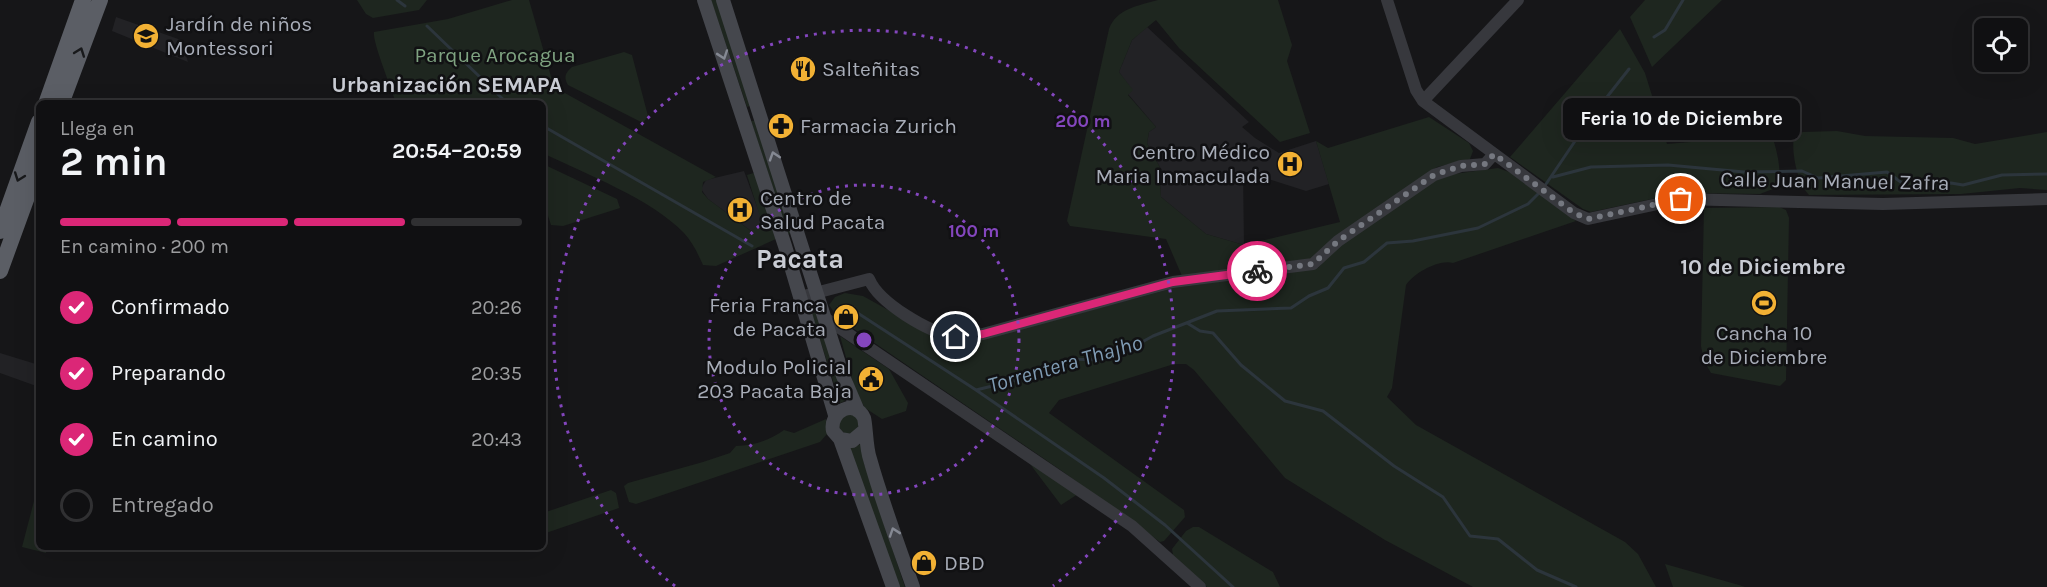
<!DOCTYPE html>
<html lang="es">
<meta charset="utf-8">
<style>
body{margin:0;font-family:Karla,sans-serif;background:#1e1e20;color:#f1f3f6;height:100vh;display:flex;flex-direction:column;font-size:22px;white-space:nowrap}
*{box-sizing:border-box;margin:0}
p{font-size:20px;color:#9c9d9f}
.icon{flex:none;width:33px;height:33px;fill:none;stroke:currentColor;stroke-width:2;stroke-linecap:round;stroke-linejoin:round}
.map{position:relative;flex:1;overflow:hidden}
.sheet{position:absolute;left:36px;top:100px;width:510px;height:450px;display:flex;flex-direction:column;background:#101012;border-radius:9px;box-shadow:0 6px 24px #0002,0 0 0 2px #303032}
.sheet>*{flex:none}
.fabs{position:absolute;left:1974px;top:18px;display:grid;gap:12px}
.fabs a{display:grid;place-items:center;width:54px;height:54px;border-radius:9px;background:#101012;box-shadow:0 6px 24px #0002,0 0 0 2px #303032;font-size:30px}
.pin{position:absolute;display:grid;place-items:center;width:51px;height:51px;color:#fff;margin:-26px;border:3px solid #fff;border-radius:50%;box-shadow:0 2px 6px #0007}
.courier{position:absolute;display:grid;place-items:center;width:60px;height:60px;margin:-30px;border:4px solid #db2777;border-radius:50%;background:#fff;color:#222;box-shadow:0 2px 8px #0007}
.bubble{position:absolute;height:42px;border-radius:9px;background:#101012;box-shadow:0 6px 24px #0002,0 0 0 2px #303032;font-size:20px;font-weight:700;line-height:42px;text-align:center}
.overview em{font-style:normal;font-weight:700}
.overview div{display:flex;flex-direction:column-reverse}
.overview{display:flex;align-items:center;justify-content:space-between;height:102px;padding:0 24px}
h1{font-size:39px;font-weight:700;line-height:45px}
.bar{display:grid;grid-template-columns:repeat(4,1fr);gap:9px 6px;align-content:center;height:72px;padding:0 24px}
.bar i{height:8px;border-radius:4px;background:#303032}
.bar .active{background:#db2777}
.bar p{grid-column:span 4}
ol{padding:0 24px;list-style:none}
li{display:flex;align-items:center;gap:18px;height:66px}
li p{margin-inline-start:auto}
li .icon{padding:6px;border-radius:50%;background:#db2777;color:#fff;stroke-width:4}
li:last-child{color:#9c9d9f}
li i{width:33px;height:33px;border:3px solid #303032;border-radius:50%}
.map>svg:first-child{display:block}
.built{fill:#222225}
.green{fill:#1e261f}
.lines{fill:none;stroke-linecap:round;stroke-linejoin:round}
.stream{stroke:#2c353c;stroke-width:3}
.tertiary{stroke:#37383d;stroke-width:12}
.secondary{stroke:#45474d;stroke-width:14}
.trunk{stroke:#5b5e65;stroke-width:16}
.oneway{stroke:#18191b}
.oneway2{stroke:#858993}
.done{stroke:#757880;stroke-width:6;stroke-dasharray:0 10.8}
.route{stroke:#db2777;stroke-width:8}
.ring{fill:none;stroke:#8446be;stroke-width:3;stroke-dasharray:3 6}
.labels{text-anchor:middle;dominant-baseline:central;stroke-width:5;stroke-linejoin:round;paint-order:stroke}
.poi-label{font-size:21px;fill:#a8adb8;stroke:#111113;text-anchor:start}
.park-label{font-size:21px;fill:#7fa381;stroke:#111113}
.street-label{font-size:21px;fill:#a8adb8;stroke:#111113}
.neighbourhood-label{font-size:22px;font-weight:bold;fill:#c9ccd4;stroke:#111113}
.water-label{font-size:22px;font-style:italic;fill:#7f9bb3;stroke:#111113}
.district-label{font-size:27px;font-weight:bold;fill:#c9ccd4;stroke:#111113}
.centre{fill:#8446be;stroke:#111113;stroke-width:3}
.ring-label{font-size:18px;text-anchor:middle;font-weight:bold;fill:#8446be;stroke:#111113;stroke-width:5;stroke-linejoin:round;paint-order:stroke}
</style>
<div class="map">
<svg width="2047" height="587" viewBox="0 0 2047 587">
<rect width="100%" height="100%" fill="#161618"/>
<path class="built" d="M116,17l65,23 7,22 -76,-31z
M1147,27l102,95 -7,5 13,11 24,15 37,-12 13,43 -23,7 -63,-20 1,74 -38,-11 -45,-37 -1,-15 5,-5 -18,-34 2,-11 7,-5 -28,-33 4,-4 -13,-18 13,-32z
M744,171l18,49 -5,9 -6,2 -43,-32 -7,-10 5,-9z
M0,353l39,12v22l-39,-14z"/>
<path class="green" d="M357,0h70l-8,10 -46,8 -7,-4z
M512,0h17l25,87 162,90 -13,5 -1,10 6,7 43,32 11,-8 -15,-48 10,-3 19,67 -60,27 -13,-1c-5,-11 -10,-22 -19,-32 -34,-35 -97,-58 -141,-80v-49l-147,-1c-4,-13 -24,-62 -22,-71l74,-13z
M711,0h6l35,105 -5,2z
M1158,0h120l14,45 -5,16 23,72 -30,9 -101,-94 -23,-28 -24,20 -13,32 14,18 -5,5 28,32 -7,5 -2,11 18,34 -5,5 1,15 45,37 38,11 96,-23 -24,-81 12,7 101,-31 40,26 4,8 -3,8 -33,8 -87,60 -37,32 -131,17 -16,-37 -96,-13 -3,-5 42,-192c8,-21 29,-23 49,-29z
M1645,0h77l-70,67 -22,-50z
M1620,29l25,44 22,71 105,-9c5,17 10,34 6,52l-18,7 -80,-1 -89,19 -8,-3 -73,-52z
M624,52l8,3 16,61 -5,7 -75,-38c-5,-8 -2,-13 4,-18z
M757,120l36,112 -5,2 -37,-113z
M1837,131l28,5 88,2 22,6 72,-12v58l-27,-2 -59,6 -152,1c-12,-13 -18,-43 -15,-60l9,-3z
M543,164l74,35 3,9 -57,18 -12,-1 -8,-25z
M1498,168l19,7 59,46 -123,42c-14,-4 -39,10 -47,22l-14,103 -5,9 29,28 209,117 13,12 18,33h-183l-88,-47 -100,-62 -91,-108 -8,-6h-12l-115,36 -10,13 135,97 1,7 -21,24 -4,1 -98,-71 -224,-153 -9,-13 6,-8 10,-4 18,3 70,39 40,7 201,-54 144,-20 20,-23 101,-69z
M1779,207l7,3 3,8 -3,162 -6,6 -69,-13 -7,-12 -3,-15 3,-138z
M813,300l32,101 -5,2 -32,-101z
M840,336l49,33 19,34 -2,8 -24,8 -17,-11 -9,-15z
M839 424a10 10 0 1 1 20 0a10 10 0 1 1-20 0Z
M826,419l1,15 -7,8 -184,62 -7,-2 -5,-16 4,-3 75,-21 27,-9 6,-7c18,0 34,-6 48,-16l10,3z
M861,444l3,19 41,124h-7l-48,-139z
M1030,464l48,30 -17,11z
M611,490l5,3 3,15 -76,26v-21z
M34,501l5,1v46h8l-1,5 -24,-6z
M1193,527h6l74,45 7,15h-73l-34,-32 -1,-6 14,-18z
M1665,564l74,21 6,2h-72z"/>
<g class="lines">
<path class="stream" d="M397,0l8,6
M427,26l81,78
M1654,37l11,-7 18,-30
M543,126l209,120
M1553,177l38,-10 77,-2 76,7 58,-1 16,7 69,-6 22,16 25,-1 17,-4 12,2 39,-10 45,-1
M1544,187l48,-71 37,-47
M850,308l126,82 128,88 61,47 68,62
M1187,323l13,8 13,2 28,32 44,36 38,10 71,55 49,31 27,39 28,3 39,31 39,17
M976,390l41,-10 34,-16 20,-5 26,1 25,-7 31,-17 64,-25 74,-3 18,-12 19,-8 16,-20 20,-6 23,-19 26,-2 65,-13 50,-24 12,-12"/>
<path class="tertiary" d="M1387,0l29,90 7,11 151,112 14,6 93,-20 202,5 164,-5
M1423,101l95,-101
M800,297l69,-18c10,24 59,53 86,58 9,1 19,-2 28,-3l190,-52 140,-18 25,-23 96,-66 27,-9 24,-2 9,-10
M825,318l307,208 68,61"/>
<path class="secondary" d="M704,0l81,246 50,169
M723,0l120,376 15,35
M864,431l-12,10 -12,-2 -7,-8c-4,-20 22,-33 31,-13 2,6 2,30 6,41 12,43 28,85 43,128
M840,439l53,148"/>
<path class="trunk" d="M46,104l37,-104
M61,104l39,-104
M0,231l39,-109
M0,271l39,-107"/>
</g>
<defs><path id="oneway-chevron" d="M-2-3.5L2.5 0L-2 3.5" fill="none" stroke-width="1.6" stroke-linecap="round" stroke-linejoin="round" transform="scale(1.5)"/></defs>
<g class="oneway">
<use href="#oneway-chevron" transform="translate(80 52) rotate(-70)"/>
<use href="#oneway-chevron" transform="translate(19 177) rotate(110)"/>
</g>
<g class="oneway2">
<use href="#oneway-chevron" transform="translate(723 55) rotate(71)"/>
<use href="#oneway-chevron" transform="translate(774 156) rotate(-108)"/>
<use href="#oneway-chevron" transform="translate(894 532) rotate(-109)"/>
</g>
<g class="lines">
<path class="done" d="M1257,271l56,-7 25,-23 96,-66 27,-9 24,-2 9,-10 80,59 14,6 93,-20"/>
<path class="route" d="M956,337l27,-3 190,-52 84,-11"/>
</g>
<g class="ring">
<circle cx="864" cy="340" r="155"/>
<path d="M675 586A310 310 0 1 1 1053 586"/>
</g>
<defs>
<g id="school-disc" transform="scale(1.35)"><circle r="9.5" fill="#f2b134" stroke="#111113"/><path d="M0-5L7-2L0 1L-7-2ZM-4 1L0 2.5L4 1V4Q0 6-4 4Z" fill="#111"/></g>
<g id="restaurant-disc" transform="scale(1.35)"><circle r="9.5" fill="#f2b134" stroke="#111113"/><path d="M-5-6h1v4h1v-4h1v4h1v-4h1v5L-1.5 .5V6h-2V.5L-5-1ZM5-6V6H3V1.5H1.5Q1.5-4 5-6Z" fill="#111"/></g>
<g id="pharmacy-disc" transform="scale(1.35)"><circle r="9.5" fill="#f2b134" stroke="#111113"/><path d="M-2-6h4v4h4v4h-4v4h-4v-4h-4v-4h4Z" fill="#111"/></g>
<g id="hospital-disc" transform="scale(1.35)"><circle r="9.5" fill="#f2b134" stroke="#111113"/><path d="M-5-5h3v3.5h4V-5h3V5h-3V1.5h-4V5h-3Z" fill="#111"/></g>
<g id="stadium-disc" transform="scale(1.35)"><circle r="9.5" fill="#f2b134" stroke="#111113"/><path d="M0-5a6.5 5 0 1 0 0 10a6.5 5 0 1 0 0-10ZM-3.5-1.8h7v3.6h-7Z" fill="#111"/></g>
<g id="shop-disc" transform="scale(1.35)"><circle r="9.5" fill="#f2b134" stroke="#111113"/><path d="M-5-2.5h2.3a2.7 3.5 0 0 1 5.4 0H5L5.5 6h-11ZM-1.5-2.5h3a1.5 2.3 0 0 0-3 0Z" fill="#111"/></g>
<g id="civic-disc" transform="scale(1.35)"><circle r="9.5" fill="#f2b134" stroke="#111113"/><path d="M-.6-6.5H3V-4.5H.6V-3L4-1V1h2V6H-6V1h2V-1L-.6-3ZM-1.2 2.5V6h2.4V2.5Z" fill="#111"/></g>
</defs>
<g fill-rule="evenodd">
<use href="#school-disc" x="146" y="36"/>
<use href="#restaurant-disc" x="803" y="69"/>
<use href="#pharmacy-disc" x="781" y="126"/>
<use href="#hospital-disc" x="1290" y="164"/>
<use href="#hospital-disc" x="740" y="210"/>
<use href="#stadium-disc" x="1764" y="303"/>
<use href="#shop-disc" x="846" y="317"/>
<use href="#civic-disc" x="871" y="379"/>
<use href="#shop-disc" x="924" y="563"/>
</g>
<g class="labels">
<g class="poi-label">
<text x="166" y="24">Jardín de niños<tspan x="166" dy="24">Montessori</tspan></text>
<text x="822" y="69">Salteñitas</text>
<text x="800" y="126">Farmacia Zurich</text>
<text x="1270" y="152" text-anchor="end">Centro Médico<tspan x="1270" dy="24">Maria Inmaculada</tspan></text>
<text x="760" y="198">Centro de<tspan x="760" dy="24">Salud Pacata</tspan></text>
<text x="826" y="305" text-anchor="end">Feria Franca<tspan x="826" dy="24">de Pacata</tspan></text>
<text x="1764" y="333" text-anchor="middle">Cancha 10<tspan x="1764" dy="24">de Diciembre</tspan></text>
<text x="852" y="367" text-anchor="end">Modulo Policial<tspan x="852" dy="24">203 Pacata Baja</tspan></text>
<text x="944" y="563">DBD</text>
</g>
<g class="park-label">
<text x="495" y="55">Parque Arocagua</text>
</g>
<g class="street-label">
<text transform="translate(1835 181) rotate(1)">Calle Juan Manuel Zafra</text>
</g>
<g class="neighbourhood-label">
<text x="447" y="85">Urbanización SEMAPA</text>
<text x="1763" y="267">10 de Diciembre</text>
</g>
<g class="water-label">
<text transform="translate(1065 364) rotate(-16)">Torrentera Thajho</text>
</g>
<g class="district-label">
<text x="800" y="259">Pacata</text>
</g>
</g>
<circle cx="864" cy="340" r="9" class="centre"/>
<g class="ring-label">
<text x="1083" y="127">200 m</text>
<text x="974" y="237">100 m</text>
</g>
</svg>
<div class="fabs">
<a><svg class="icon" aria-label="locate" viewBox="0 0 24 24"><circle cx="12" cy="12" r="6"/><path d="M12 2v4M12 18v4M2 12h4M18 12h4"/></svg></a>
</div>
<div class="pin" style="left:1681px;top:199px;background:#ea580c"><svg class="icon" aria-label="bag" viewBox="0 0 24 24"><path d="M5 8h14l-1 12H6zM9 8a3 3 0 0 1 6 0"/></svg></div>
<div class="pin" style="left:956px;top:337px;background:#1f2937"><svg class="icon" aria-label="home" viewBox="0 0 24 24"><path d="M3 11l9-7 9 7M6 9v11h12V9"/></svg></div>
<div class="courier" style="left:1257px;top:271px"><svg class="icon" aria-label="bike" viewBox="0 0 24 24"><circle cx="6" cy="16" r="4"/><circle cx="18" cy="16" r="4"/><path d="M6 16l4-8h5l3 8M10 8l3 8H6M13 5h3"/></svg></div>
<div class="bubble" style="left:1563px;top:98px;width:237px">Feria 10 de Diciembre</div>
<section class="sheet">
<div class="overview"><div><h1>2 min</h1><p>Llega en</p></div><em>20:54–20:59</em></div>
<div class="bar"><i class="active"></i><i class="active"></i><i class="active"></i><i></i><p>En camino · 200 m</p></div>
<ol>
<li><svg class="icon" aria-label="check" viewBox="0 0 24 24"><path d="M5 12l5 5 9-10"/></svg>Confirmado<p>20:26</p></li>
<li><svg class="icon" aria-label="check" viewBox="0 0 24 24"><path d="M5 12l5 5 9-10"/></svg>Preparando<p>20:35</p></li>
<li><svg class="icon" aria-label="check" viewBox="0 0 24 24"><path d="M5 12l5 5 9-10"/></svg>En camino<p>20:43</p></li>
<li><i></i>Entregado</li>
</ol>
</section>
</div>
